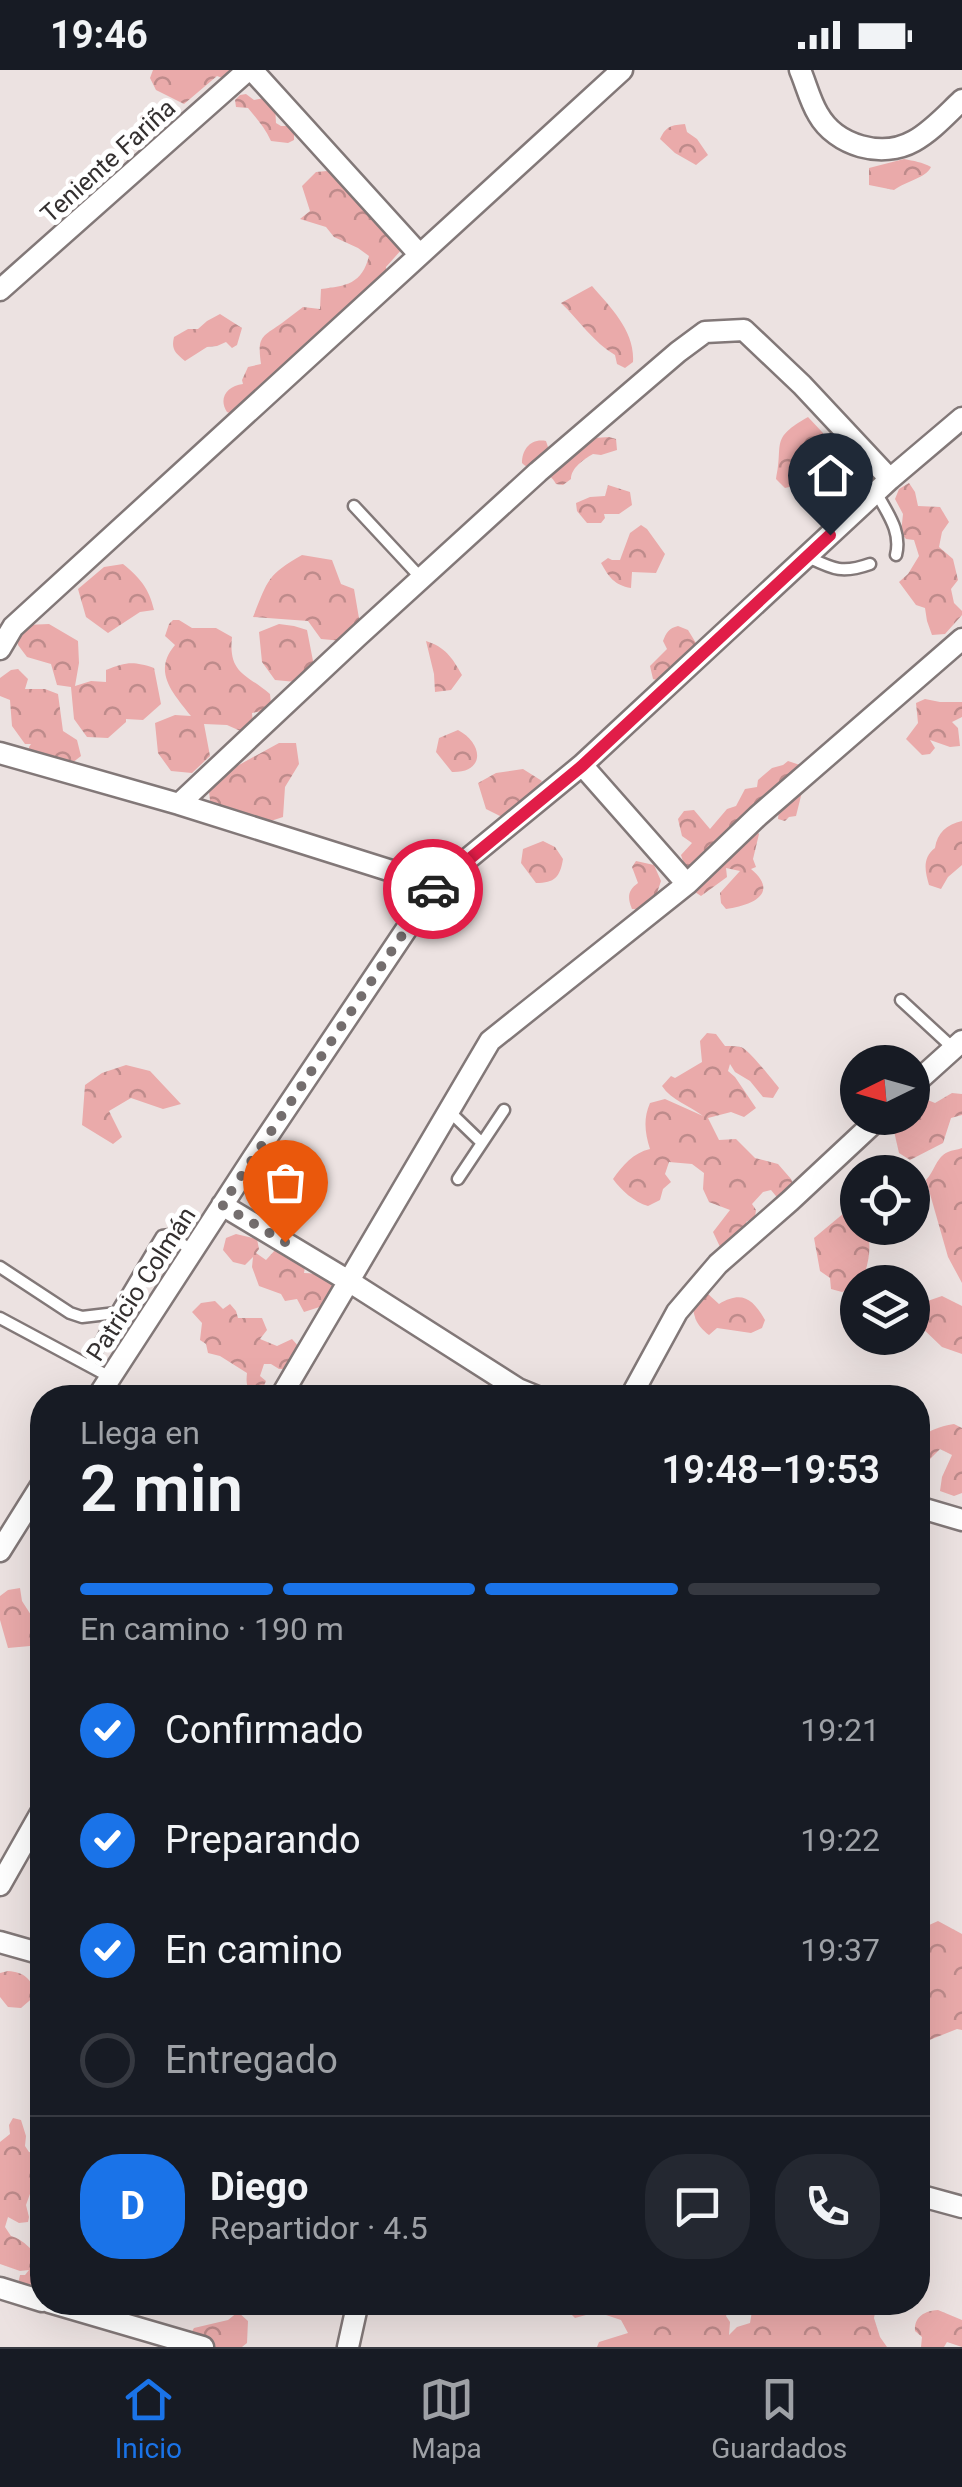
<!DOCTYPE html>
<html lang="es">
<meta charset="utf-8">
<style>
body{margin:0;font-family:Roboto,sans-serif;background:#242831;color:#f1f3f6;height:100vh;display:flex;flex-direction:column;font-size:38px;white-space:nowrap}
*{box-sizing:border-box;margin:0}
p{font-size:32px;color:#9ea1a6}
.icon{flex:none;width:55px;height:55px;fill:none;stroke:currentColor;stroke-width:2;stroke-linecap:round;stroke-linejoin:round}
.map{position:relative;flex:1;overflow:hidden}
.sheet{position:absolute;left:30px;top:1315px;width:900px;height:930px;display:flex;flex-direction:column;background:#171b24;border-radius:40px;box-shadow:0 10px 40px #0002}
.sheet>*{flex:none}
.needle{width:65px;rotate:265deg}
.tools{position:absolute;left:840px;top:975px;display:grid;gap:20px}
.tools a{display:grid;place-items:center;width:90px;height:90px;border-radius:50%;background:#171b24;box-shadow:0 10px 40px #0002;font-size:50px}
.pin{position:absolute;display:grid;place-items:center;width:85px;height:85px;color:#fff;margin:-102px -42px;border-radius:50% 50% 50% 0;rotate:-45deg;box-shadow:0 0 10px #0007}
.pin .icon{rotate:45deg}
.courier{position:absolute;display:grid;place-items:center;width:100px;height:100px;margin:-50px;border:8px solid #e11d48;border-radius:50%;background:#fff;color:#222;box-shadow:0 2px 12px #0007}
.headline em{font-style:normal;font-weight:600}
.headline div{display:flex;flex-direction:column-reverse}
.headline{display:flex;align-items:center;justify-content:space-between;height:170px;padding:0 50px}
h1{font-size:65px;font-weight:600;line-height:75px}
.bar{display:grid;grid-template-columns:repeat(4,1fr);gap:15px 10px;align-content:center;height:120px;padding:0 50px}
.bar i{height:12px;border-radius:8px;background:#363941}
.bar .current{background:#1a73e8}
.bar p{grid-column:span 4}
.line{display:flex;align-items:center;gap:25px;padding:0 50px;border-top:2px solid #363941}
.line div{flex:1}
.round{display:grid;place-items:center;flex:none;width:105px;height:105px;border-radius:40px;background:#242831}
ol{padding:0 50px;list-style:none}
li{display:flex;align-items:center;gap:30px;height:110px}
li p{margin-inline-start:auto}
li .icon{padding:10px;border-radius:50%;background:#1a73e8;color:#fff;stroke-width:4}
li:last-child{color:#9ea1a6}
li i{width:55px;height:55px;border:5px solid #363941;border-radius:50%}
.status{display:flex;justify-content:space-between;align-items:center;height:70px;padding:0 50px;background:#171b24;direction:ltr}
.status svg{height:28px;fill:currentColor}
.tabs{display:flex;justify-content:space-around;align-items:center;height:140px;border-top:2px solid #363941;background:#171b24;font-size:28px;color:#9ea1a6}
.tabs a{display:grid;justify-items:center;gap:5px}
.tabs .current{color:#1a73e8}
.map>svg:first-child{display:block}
.forest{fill:url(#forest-crowns)}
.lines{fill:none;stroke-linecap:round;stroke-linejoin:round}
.service-casing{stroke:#827878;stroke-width:15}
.minor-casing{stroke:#827878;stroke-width:25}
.service{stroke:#fff;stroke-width:10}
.minor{stroke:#fff;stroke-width:20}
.done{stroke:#746e6e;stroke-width:10;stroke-dasharray:0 18}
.route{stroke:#e11d48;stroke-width:12}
.labels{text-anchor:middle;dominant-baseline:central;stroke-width:10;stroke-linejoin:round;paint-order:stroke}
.street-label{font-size:25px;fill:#343030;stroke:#fff}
</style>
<div class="status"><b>19:46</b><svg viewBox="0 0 49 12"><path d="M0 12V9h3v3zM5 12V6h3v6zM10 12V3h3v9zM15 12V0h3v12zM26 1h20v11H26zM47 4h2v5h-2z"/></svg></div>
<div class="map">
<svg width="962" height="2277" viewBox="0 0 962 2277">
<defs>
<pattern id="forest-crowns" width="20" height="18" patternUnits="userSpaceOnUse" patternTransform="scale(2.5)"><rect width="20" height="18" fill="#eaaaaa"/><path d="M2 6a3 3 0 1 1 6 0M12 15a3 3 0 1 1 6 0" fill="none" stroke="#be8b8b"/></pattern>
</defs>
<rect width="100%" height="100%" fill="#ece2e1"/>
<path class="forest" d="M153,0h86l-14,9 -8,-3 -33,28 -28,-14 -6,-12z
M246,24l8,6 10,-2 11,8 1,17 5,3h8l5,5v9l-6,3 -17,-2c-6,-13 -14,-22 -23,-33l-12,-1 -1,-7 5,-5z
M685,54l2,8 10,7 11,16 -12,10 -21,-12 -15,-14c6,-13 12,-14 25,-15z
M904,89c10,2 18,3 27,8 -5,11 -25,14 -37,23l-25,-5v-17z
M327,101l8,2 68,75 -17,19 1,19 -153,129 -7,-3c-9,-14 0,-26 16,-28l-1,-4 6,-13 13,-3c-4,-28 1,-27 21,-41 7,-5 14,-11 21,-16l17,2 1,-20c25,-3 41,-5 48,-33l-11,-8 -24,-11 -8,-10 -26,-8 10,-8 -8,-25 14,-14z
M592,216c19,22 43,45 41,76l-8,6 -8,-4 -2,-9c-22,-13 -35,-34 -54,-52z
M220,244l22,14 -5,17 -5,3 -6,-6 -9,4 -10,1 -22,14c-10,-8 -14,-12 -11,-24l14,-8h10l9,-8z
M808,347l15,16 3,32 -28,20 -13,3 -9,-9c8,-36 -7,-40 32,-62z
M609,367l7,2 1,11 -16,5 -8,-1c-9,5 -22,14 -22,25l-8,6 -7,-1c-7,-15 -23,-10 -34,-21 0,-14 9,-25 24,-22l2,6 6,2 40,-11z
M909,413l6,9 3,14 22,1 9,15 -7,10 -3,15 14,12 5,21 -7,9 3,14 8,8v4l-17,19 -13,1 -5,-14 -2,-13 -9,-3 -17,-23 9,-8 11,-18 -5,-16 -8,-1 -5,-6 2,-19 -8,-15 4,-10z
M608,415l22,7 2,13 -13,9h-15l1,4 -4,5h-14l-10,-12 -1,-8 14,-6 15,-1z
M641,455l6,4 18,25 -9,19 -24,-1 -1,16c-17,-3 -22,-11 -30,-25l7,-5 4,2h8l10,-27z
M302,485l30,5 9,24 13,5 6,35 -17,17 -22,-2 -13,-18 -55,-4c15,-37 14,-42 49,-62z
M123,494c17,14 26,24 31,46l-14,2 -32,21 -22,-16 -8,-28 26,-22z
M173,550h6l13,8h24l16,9c-4,37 15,37 38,57l1,10 -9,7 -10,2 1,10 -8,10 -18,-8 -23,-1 6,32 -18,17 -21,-2 -13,-18 -3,-30 20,-8 16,1c-18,-23 -39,-44 -16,-71l-10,-9 4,-12z
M49,554l29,17 1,22 -4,23 16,-5 15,1v-12c20,-8 27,-9 48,-2l7,36 -18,16 -17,-1v3l-18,16 -21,-1 -13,-18 -3,-32 -14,-2 -6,-21 -24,-7 -9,-12v-11l8,-9z
M279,554l15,2 13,4 7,36 -18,16 -21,-2 -13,-18 -3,-30z
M678,556l10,4 11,18 -5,13 -16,-1 1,5 -15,17 -11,-3 -3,-13 17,-17 -4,-8c3,-8 6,-13 15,-15z
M426,571c19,6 26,16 36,34l-11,15 -16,2 -1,-18z
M18,599l10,10 -3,10h20l13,5 5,37 14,9 4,16 -23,18 -17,3 -10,-13 -2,-17 2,-3h-6l-13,-18 -2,-26 -10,-4v-18l11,-8z
M925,629l15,3h22v15l-10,5 6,6 2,18 -10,1 -20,-7 5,8 -5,6 -8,1 -16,-16 12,-16 -2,-20z
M458,660c26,14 27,43 -6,42l-16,-20 3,-14z
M279,673h17l3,21 -14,23 -2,30 -49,16 -21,-9 -4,-32 8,-15z
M788,691l15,5 1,18 -8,32 -7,1 -4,4 -7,-2 1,-10 -25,18 5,7 -6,25 3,8 -5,2c30,25 -1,37 -25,40l-5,-6 -1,-10 20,-22 -14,-3 1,9 -26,19 -9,-6 6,-15c-10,-6 -14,-9 -17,-20l11,-12 -10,-7 -4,-17 6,-8 10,-1 16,19 17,-20 9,-3 9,-17 12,-2 1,-7 14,-12 11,-3z
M523,699l19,12 -16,20 -24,16 -16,-8 -8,-26 18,-10z
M962,751v44l-14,12 -7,12 -12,-4c-4,-14 -7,-27 6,-37 2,-15 12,-24 27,-27z
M543,771l12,6 8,12c-3,18 -8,24 -27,24l-15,-20 2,-14z
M636,791l18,4 7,16 -4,12 -19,16h-6c-5,-12 -4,-19 6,-26l-6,-16z
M707,963l9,1 9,12c5,0 14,0 18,2 7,4 30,32 36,40l-6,10 -10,-1 -13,-16 -15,-9 -5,-8 -2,7 7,6 21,31 -12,9 -13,-5 -23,6 11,22 17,-1 19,19 23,6 13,15 5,11 -16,11 -9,-11 -8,2 -11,12 4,6 -1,7 -9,5 3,11 -28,16 -8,-17 17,-22 -21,-8 -6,-13 1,-16 -12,-9 -23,-2 -4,12 6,8 -8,7 -3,11 -12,6c-14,-4 -27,-16 -35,-27 10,-14 20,-26 37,-30 -5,-16 -7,-30 0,-46l15,-4 38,17c-13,-10 -32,-16 -41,-30l9,-10 4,2 27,-16 -2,-21z
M126,995l24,6 31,33 -18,5 -32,-11 -22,13 13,26 -9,7 -31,-19 3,-40 17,-12z
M952,1023l10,1v21l-11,3 -8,25 -33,17 -11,-7 -8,-35h21l1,-24 22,9z
M962,1078v135l-14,-26 -22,-77c9,-9 10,-23 22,-28 4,-2 9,-2 14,-4z
M844,1143l8,2 5,4 1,9h8c7,19 2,36 -4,54h-4l-1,5 -15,5 -11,-3 -1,-11 -10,-7 -6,-33z
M236,1164l21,5 2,10 -3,4 10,7 10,-11 9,1 9,11 11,6 -1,6c16,0 22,5 33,16l-8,15 -25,8 -7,-13 -12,2 -4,-7 -22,-8 -7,-19 1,-10 -8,8 -12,-3 -10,-12 3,-12z
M697,1223l11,1 11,10c23,-14 34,-5 46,16l-3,8 -11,5 -34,-5 -8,7c-13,-10 -15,-17 -17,-34z
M942,1226l20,10v48l-20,-7 -24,-23 1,-20z
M215,1231l8,8 7,-5 6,7 2,7h24l5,12 -7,9 17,7 15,-7 8,9 -15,21h-6l-8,-5h-7l-4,12 6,5 -4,9 -7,5c-9,-5 -9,-13 -8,-22l-27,-17 -12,-3 -2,-9 -6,-4 2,-17 -10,-11 9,-9z
M954,1354l8,4v65l-8,3 -14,-5 2,-14 10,-22 -12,-6 -13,13v22l-9,10c-1,-40 -12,-62 36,-70z
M20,1518l2,13 9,14 11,-2v24l-12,9 -22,2 -8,-28v-24l8,-6z
M938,1851l24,13v96l-5,-1 -30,12 -9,-2v-109z
M8,1901c16,1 24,8 28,24l-15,13 -13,-1 -8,-10v-24z
M13,2048l8,2 5,16 -1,10 4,6 6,1 3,7 -4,8 -2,15 10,-11v25l-9,-1 -2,-5 -5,14 3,12 -1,5 -9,1 -11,-6 -3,10 6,9c14,4 21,15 31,24l-1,32 -23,-8 2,-9h5l4,-5 -9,1 -20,-7v-122l10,-8 -1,-9z
M566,2233h111l31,7 9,-7h15l-6,13 4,6 -1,13 8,-8 13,-4 3,-18 4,-2h120l-3,15 6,19 7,10h-290l2,-5 29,-9 -7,-13 -24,-8 -22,6 -7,-7z
M938,2240l24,10v27l-15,-5 -3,5h-23l1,-10 -7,-6c-1,-14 9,-20 23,-21z
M238,2242l10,9 -1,22 -5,4h-39l-13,-12 4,-7 34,-8z"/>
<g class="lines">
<g class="service-casing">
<path id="service" d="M876,422c11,21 26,39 20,63
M354,436l67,72
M808,487c25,12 34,17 62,7
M901,930l52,48
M450,1042l32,31 -24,36
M482,1073l22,-33
M0,1197l70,46 12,4 34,-4
M0,1248l110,59
M89,1295l27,-52 46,-77 8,-1 22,16"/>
</g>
<g class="minor-casing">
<path id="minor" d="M252,0l167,184
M800,0c6,14 10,31 18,44 18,32 64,45 96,27 18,-10 33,-27 48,-41
M0,220l248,-220
M0,579l13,-22 609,-557
M0,683l179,51 257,81
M582,695l105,119
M179,734l178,-167 181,-165 140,-120 27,-20 39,-2 58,55 88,94
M912,1016l50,-45
M222,1135l125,75 171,109 22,9
M97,1328l156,-240 183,-273 146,-120 308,-286 72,-61
M280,1328l210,-357 197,-157 71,-68 204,-177
M630,1328l47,-86 41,-48 72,-63 89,-83
M918,1437l44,13
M0,1481l42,-67
M0,1815l42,-74
M0,1872l42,12
M918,2125l44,12
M0,2218l42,13
M49,2232l154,45
M348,2277l10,-45"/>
</g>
<use href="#service" class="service"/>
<use href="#minor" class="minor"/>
</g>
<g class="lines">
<path class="done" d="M285,1172l-63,-37 211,-316"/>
<path class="route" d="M433,819l149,-123 248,-231"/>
</g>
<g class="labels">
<g class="street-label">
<text transform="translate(108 91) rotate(-42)">Teniente Fariña</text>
<text transform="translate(141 1214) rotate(-57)">Patricio Colmán</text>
</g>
</g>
</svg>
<div class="tools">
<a><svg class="needle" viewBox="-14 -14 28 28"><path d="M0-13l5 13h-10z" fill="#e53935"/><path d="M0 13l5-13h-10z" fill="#9ea1a6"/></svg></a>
<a><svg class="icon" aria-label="locate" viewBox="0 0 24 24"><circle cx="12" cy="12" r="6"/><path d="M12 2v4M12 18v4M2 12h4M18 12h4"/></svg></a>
<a><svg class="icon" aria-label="layers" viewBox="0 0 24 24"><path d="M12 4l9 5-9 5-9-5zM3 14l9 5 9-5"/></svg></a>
</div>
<div class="pin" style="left:285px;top:1172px;background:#ea580c"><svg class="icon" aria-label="bag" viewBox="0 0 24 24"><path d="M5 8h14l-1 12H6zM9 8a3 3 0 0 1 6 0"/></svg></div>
<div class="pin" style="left:830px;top:465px;background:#1f2937"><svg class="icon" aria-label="home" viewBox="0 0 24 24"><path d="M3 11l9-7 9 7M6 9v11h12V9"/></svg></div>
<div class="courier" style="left:433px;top:819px"><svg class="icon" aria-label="car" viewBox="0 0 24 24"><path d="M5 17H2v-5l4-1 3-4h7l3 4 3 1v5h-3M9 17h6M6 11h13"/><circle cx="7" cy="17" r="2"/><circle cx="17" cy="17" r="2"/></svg></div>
<section class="sheet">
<div class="headline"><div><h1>2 min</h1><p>Llega en</p></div><em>19:48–19:53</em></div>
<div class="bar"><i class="current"></i><i class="current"></i><i class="current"></i><i></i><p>En camino · 190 m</p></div>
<ol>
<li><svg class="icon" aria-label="check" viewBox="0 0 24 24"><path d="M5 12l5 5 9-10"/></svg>Confirmado<p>19:21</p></li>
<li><svg class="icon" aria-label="check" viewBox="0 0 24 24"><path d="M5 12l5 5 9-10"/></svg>Preparando<p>19:22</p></li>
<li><svg class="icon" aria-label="check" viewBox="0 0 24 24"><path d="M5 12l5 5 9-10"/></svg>En camino<p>19:37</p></li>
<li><i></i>Entregado</li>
</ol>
<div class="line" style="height:180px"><b class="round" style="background:#1a73e8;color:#fff">D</b><div><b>Diego</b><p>Repartidor · 4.5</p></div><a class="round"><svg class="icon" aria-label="chat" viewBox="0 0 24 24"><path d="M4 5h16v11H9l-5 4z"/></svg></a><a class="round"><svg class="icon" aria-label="phone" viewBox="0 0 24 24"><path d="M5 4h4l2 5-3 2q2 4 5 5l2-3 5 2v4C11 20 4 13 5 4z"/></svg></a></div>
</section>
</div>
<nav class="tabs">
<a class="current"><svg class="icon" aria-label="home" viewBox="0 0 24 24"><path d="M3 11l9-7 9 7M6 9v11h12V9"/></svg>Inicio</a>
<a><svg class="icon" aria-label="map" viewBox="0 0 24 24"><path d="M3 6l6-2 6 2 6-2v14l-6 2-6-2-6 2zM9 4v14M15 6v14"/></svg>Mapa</a>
<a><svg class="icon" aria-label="saved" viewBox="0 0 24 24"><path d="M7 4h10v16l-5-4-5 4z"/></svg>Guardados</a>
</nav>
